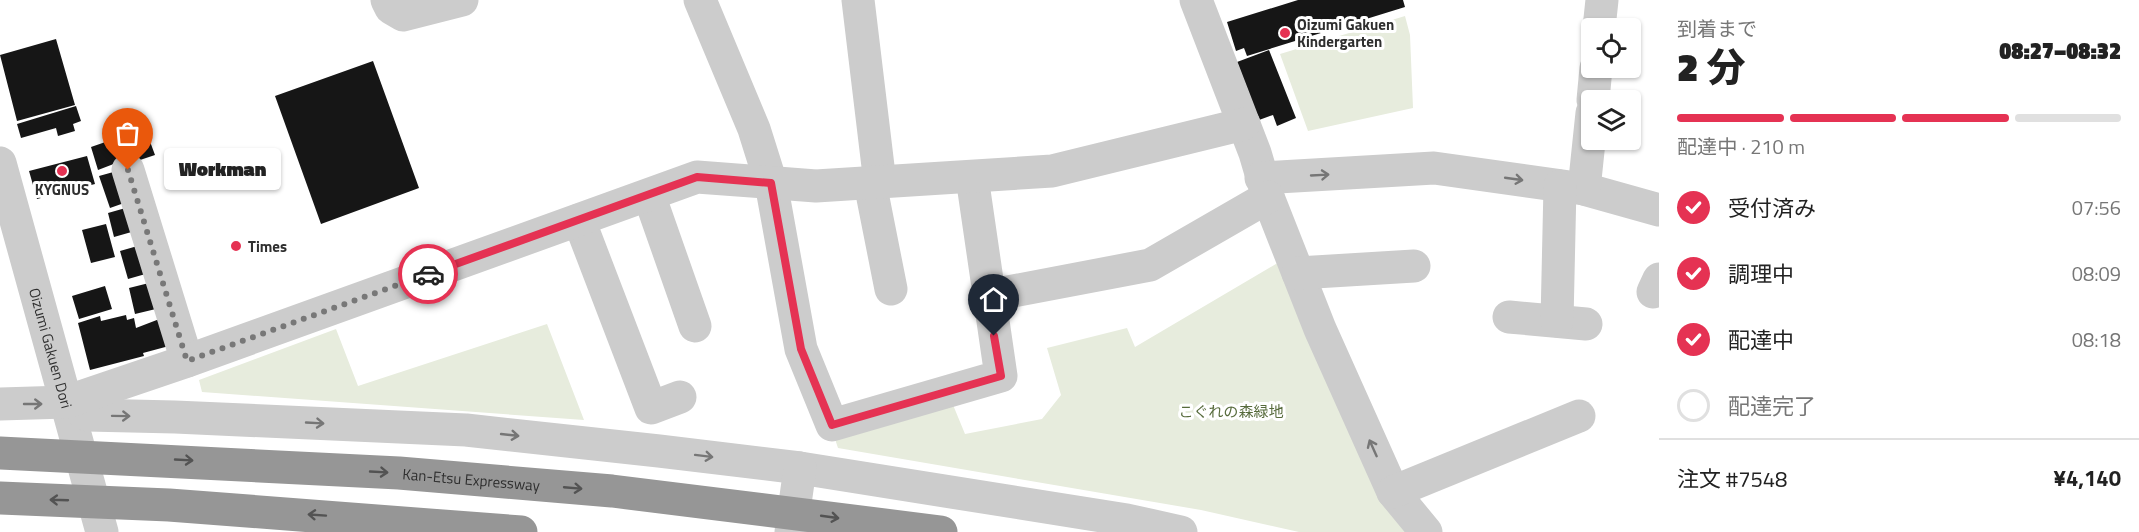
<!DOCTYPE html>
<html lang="ja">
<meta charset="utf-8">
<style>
body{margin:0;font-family:"Titillium Web","Noto Sans JP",sans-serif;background:#f6f6f6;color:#222;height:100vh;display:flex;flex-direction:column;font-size:22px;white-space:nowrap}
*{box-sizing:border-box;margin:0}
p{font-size:20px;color:#767676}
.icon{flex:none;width:33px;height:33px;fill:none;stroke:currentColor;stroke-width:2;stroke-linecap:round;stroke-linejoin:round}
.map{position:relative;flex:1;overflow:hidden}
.sheet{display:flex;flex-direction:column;background:#fff;width:480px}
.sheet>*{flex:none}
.buttons{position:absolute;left:1581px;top:18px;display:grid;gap:12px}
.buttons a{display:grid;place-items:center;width:60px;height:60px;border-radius:6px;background:#fff;box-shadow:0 2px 4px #0004;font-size:30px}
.pin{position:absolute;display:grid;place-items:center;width:51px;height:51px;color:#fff;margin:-62px -26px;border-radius:50% 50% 50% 0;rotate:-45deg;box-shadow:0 0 6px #0007}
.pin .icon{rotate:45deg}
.courier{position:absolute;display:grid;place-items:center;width:60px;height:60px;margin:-30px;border:4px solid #e53253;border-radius:50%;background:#fff;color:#222;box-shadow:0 2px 8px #0007}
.bubble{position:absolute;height:42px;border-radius:6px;background:#fff;box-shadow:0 2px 4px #0004;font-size:20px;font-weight:800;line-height:42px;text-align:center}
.overview em{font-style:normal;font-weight:800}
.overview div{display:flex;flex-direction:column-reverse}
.overview{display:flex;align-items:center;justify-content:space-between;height:102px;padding:0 18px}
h1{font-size:39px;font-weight:800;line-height:45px}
.bar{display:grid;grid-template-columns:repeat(4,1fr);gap:9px 6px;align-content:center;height:72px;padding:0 18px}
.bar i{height:8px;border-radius:4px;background:#e0e0e0}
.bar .on{background:#e53253}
.bar p{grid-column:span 4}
.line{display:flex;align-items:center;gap:15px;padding:0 18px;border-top:2px solid #e0e0e0}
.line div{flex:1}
ol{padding:0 18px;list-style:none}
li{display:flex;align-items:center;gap:18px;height:66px}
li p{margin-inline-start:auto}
li .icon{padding:6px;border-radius:50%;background:#e53253;color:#fff;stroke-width:4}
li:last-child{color:#767676}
li i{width:33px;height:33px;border:3px solid #e0e0e0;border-radius:50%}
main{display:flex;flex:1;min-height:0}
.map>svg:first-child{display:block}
.green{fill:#e7ecdd}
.building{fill:#161616}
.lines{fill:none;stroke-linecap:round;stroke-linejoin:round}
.minor{stroke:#ccc;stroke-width:33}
.highway-bridge{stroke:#969696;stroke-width:33}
.oneway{stroke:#767676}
.oneway2{stroke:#535353}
.done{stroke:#787878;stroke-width:6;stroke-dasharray:0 10.8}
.route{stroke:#e53253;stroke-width:8}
.poi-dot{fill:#e53253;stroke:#fff;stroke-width:2}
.labels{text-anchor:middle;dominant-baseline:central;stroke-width:6;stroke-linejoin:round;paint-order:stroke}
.poi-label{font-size:15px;font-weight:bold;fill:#2f2f2f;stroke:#fff;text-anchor:start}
.street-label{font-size:15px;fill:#2f2f2f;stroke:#fff}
.park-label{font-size:15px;fill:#576b3c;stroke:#fff}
</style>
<main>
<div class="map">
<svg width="1659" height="532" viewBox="0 0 1659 532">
<rect width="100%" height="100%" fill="#fff"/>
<path class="green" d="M1405,16l5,19 3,73 -105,23 -28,-77z
M1281,261l129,271h-111l-98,-22 -363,-62 -5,-15 118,-33 14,34 77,-15 19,-24 -14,-47 80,-20 8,19z
M547,324l37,96 -382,-28 -3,-12 137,-51 22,57z"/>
<path class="building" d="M1298,0h105l2,7 -158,49 -3,-8 -8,3 -9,-29z
M56,39l19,66 -58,16 -17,-66z
M1269,50l27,68 -19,8 -4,-11 -14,5 -22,-58z
M373,61l46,127 -98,36 -46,-128z
M76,106l5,15 -8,3 2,7 -17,5 -2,-8 -35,10 -4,-14z
M145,128l10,27 -18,6 -4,-10 -9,3 -6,-17z
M117,138l7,22 -26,10 -7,-23z
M87,156l8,28 -58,15 -8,-28z
M117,171l10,31 -17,6 -11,-32z
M129,207l6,24 -21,6 -6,-24z
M106,224l9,33 -24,6 -9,-33z
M141,245l8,28 -21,6 -8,-28z
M153,282l7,26 -25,6 -6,-26z
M105,286l7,23 -33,10 -7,-23z
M126,315l1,5 7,-2 2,10 26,-10 7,28 -26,7 1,3 -54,14 -12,-47 22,-7 1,5z"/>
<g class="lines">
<g class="minor">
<path d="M387,0l4,8 12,7 59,-15"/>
<path d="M700,0l54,129 17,54 30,166 31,76 169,-49 -29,-199"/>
<path d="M858,0l22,183"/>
<path d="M1196,0l59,153 13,44 52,132 73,163 33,40"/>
<path d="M1599,28l3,-28"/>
<path d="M1593,100l3,-32"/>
<path id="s1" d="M0,163l102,369"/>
<path d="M128,170l59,191"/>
<path d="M1261,178l173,-10 150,21 75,21"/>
<path d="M870,183l21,106"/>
<path d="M1584,189l8,-76"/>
<path d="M649,195l46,131"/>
<path d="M579,220l72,188 29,-11"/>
<path d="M1298,273l116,-7"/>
<path d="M1653,292l6,-13"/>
<path d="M987,296l163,-31 118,-68"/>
<path d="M1509,317l77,7"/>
<path d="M1557,321l3,-135"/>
<path d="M66,402l21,13 88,2 291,13 193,21 141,17 327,52 54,12"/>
<path d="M0,404l66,-2 121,-41 510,-184 119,9 236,-15 192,-47"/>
<path d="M1393,492l186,-76"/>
<path d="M791,532l9,-64"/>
</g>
<g class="highway-bridge">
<path id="s2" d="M0,453l399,20 213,18 329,41"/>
<path d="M0,498l169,7 352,27"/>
</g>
</g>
<defs><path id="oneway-shaft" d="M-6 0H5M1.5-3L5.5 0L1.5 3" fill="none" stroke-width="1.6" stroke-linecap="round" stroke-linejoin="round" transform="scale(1.5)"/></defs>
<g class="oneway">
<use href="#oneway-shaft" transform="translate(1320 175) rotate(-3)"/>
<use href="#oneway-shaft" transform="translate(1514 179) rotate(8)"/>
<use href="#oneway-shaft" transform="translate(33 404)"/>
<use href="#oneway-shaft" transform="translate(121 416) rotate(1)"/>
<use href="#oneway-shaft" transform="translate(315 423) rotate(3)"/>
<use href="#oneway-shaft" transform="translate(510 435) rotate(6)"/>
<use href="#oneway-shaft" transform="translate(1373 448) rotate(-114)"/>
<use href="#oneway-shaft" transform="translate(704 456) rotate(7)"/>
</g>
<g class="oneway2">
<use href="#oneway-shaft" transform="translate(184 460) rotate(3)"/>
<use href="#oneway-shaft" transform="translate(379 472) rotate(3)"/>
<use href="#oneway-shaft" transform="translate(573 488) rotate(5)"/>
<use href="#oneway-shaft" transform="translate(59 500) rotate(-178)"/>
<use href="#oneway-shaft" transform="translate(317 515) rotate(-176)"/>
<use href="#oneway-shaft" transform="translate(830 517) rotate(8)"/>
</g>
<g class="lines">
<path class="done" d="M128,170l59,191 241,-87"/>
<path class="route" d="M428,274l269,-97 74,6 30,166 31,76 169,-49 -7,-40"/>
</g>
<g class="poi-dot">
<circle cx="1285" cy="33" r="6"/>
<circle cx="62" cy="171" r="6"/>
<circle cx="236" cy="246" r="6"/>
</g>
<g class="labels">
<g class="poi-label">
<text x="1297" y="24">Oizumi Gakuen<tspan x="1297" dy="17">Kindergarten</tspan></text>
<text x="62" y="189" text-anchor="middle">KYGNUS</text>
<text x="248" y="246">Times</text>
</g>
<g class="street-label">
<text stroke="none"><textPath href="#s1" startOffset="192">Oizumi Gakuen Dori</textPath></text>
<text stroke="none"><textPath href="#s2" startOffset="472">Kan-Etsu Expressway</textPath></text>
</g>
<g class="park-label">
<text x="1231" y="411">こぐれの森緑地</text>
</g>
</g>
</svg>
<div class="buttons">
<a><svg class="icon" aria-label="locate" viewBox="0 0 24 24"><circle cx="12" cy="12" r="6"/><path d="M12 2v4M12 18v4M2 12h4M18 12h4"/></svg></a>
<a><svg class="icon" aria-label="layers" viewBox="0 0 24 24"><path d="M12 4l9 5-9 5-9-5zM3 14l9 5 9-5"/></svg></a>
</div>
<div class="pin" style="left:128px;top:170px;background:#ea580c"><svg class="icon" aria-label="bag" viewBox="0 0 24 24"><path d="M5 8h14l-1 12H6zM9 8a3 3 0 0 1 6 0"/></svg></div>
<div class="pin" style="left:994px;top:336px;background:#1f2937"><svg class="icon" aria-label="home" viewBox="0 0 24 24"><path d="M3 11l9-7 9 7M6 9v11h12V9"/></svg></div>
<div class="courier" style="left:428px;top:274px"><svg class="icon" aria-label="car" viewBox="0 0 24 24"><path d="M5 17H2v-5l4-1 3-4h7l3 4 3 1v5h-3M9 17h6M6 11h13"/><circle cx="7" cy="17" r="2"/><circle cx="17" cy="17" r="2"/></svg></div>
<div class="bubble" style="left:164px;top:148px;width:117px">Workman</div>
</div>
<section class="sheet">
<div class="overview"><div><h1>2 分</h1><p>到着まで</p></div><em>08:27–08:32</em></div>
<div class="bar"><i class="on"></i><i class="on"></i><i class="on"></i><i></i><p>配達中 · 210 m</p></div>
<ol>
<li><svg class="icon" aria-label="check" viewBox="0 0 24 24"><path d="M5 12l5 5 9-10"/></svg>受付済み<p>07:56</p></li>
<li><svg class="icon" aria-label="check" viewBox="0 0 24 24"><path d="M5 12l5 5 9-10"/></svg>調理中<p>08:09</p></li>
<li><svg class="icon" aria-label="check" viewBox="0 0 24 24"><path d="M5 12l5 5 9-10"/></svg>配達中<p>08:18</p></li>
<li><i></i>配達完了</li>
</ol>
<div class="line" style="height:78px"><div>注文 #7548</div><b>¥4,140</b></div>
</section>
</main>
